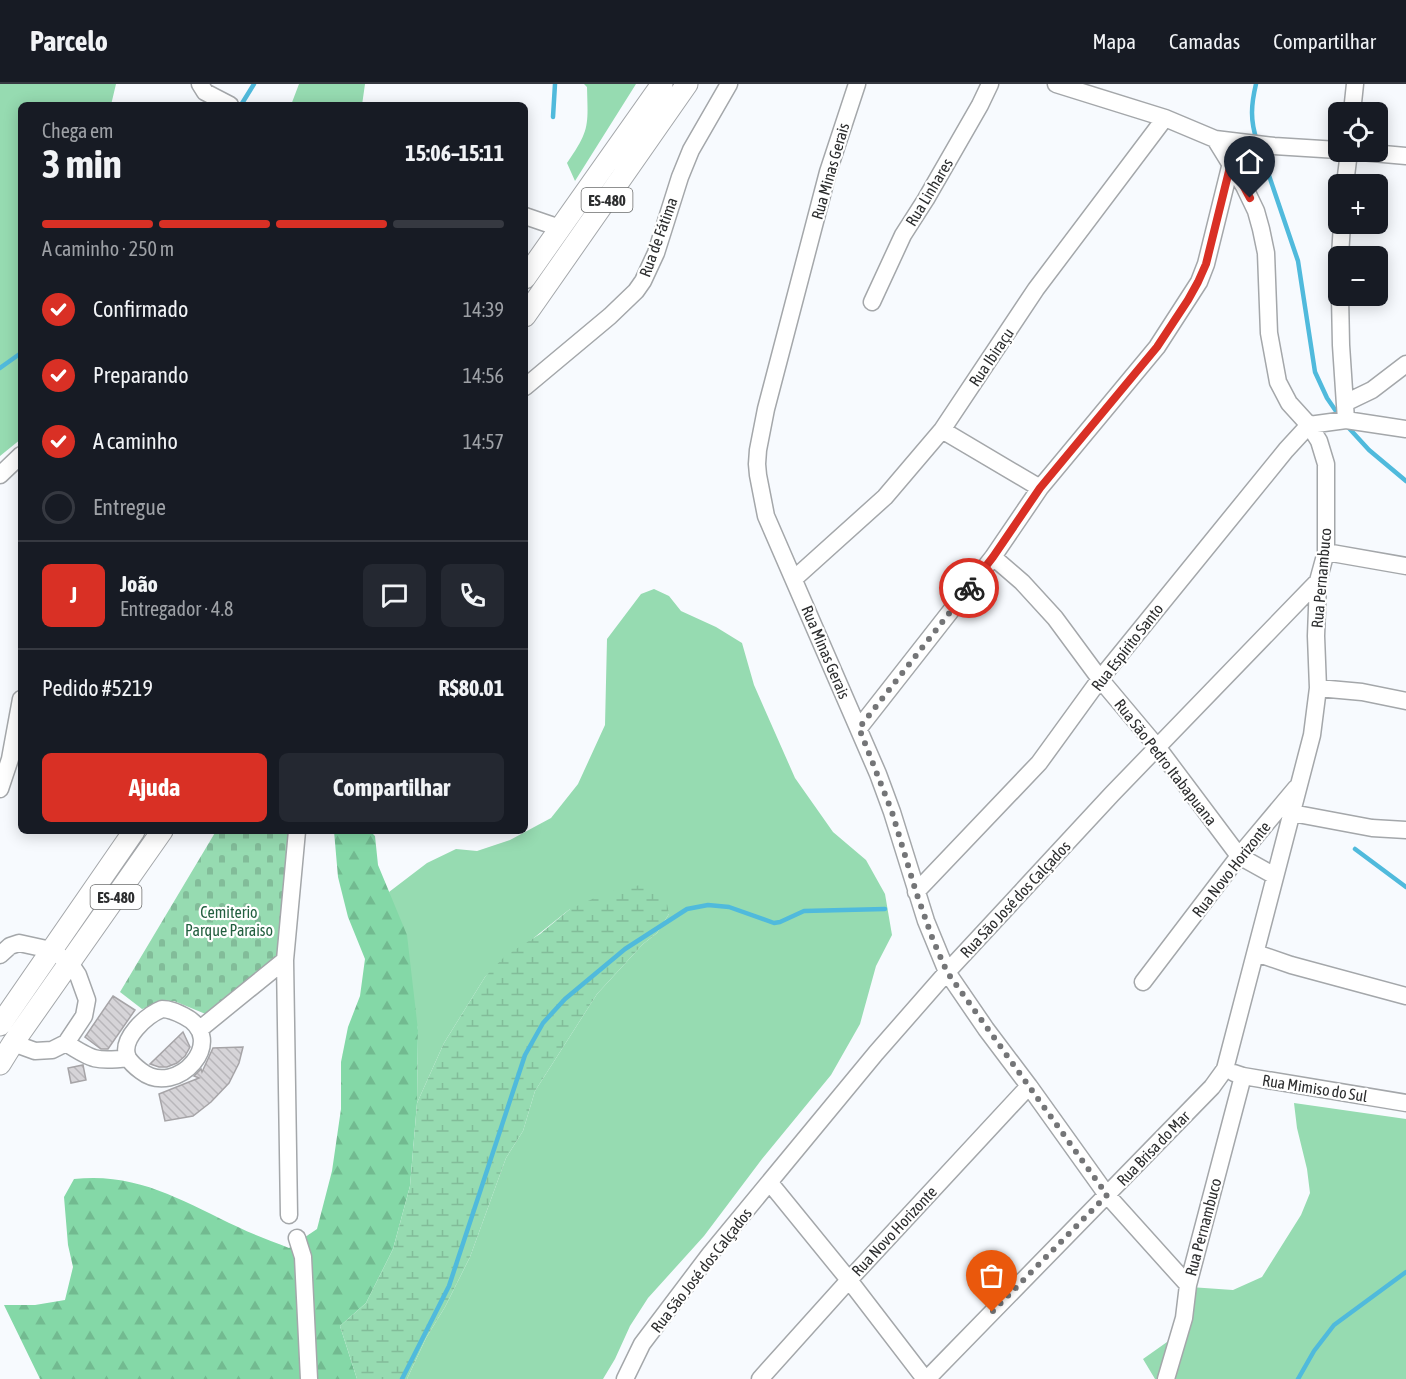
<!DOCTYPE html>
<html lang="pt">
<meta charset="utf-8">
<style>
body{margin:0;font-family:"Asap Condensed",sans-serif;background:#242831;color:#f1f3f6;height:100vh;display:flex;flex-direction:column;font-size:22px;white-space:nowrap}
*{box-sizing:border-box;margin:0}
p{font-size:20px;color:#9ea1a6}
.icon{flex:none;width:33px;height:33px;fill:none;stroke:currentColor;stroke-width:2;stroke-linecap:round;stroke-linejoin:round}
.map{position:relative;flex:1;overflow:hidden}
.details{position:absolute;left:18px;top:18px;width:510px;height:732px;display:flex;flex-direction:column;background:#171b24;border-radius:9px;box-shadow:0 3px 15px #0003}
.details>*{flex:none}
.buttons{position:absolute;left:1328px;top:18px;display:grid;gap:12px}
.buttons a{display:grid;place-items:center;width:60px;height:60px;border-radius:9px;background:#171b24;box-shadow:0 3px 15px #0003;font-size:30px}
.pin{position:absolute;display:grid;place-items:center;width:51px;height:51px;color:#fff;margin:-62px -26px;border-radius:50% 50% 50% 0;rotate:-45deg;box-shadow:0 0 6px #0007}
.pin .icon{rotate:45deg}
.courier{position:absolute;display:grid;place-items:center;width:60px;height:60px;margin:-30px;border:4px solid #d93025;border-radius:50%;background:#fff;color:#222;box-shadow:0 2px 8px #0007}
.overview em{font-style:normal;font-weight:700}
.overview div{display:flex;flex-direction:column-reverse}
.overview{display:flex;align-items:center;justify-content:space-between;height:102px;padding:0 24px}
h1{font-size:39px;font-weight:700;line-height:45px}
.bar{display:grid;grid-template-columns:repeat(4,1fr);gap:9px 6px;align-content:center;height:72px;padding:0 24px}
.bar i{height:8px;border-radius:4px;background:#363941}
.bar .on{background:#d93025}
.bar p{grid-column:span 4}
.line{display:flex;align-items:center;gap:15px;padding:0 24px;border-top:2px solid #363941}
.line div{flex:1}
.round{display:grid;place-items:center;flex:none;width:63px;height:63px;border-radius:9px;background:#242831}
ol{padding:0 24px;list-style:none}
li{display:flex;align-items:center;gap:18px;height:66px}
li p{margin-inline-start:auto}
li .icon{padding:6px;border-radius:50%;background:#d93025;color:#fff;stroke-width:4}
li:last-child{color:#9ea1a6}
li i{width:33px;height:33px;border:3px solid #363941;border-radius:50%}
.primary-button{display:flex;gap:12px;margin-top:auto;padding:12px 24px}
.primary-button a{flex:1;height:69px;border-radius:9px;background:#d93025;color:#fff;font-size:24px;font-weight:700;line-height:69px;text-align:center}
.primary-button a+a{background:#242831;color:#f1f3f6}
header{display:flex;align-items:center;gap:36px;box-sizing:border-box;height:84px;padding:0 30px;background:#171b24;border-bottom:2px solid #363941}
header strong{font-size:28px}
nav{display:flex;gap:33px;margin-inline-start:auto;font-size:21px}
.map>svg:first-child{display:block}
.green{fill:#96dbb1}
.forest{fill:url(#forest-firs)}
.wetland{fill:url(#wetland-marsh)}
.cemetery{fill:url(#cemetery-stones)}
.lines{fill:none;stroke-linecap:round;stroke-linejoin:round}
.stream{stroke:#50badc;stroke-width:4.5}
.building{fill:url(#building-back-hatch);stroke:#a6a4a7;stroke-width:1.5}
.minor-casing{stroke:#a4a7aa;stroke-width:19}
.major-casing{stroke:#a4a7aa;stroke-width:23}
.minor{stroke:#fff;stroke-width:16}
.major{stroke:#fff;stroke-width:21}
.done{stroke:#747577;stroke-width:6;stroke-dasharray:0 10.8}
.route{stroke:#d93025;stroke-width:8}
.labels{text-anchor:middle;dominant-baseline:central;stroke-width:4.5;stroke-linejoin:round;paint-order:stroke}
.shield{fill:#fff;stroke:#6c6d6d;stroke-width:1.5}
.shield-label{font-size:15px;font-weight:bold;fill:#2d2e2f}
.street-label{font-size:16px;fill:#2d2e2f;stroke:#fff}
.park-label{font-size:16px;fill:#225f3f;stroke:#fff}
</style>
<header>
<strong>Parcelo</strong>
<nav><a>Mapa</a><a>Camadas</a><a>Compartilhar</a></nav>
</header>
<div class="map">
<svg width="1406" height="1295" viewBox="0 0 1406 1295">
<defs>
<pattern id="forest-firs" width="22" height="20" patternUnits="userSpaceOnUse" patternTransform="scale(1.5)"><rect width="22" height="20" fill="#84d8a7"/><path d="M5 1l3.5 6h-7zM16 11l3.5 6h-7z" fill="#72ba90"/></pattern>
<pattern id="wetland-marsh" width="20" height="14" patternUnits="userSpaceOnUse" patternTransform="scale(1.5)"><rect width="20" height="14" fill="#96dbb1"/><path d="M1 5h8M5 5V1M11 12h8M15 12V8" fill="none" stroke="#82bc99"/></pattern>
<pattern id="cemetery-stones" width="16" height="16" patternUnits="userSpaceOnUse" patternTransform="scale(1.5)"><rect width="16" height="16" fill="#96dbb1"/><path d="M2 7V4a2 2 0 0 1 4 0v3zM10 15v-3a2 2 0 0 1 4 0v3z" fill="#82bc99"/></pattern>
<pattern id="building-back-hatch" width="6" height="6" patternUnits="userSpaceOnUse" patternTransform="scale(1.5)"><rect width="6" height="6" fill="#d6d4d8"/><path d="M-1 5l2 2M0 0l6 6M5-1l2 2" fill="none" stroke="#b8b6ba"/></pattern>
</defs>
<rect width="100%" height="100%" fill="#f7fafe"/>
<path class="green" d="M0,0h116l-5,21h-90v334l-21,17z
M299,0h66l-3,21h-71z
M584,0h52l-61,97 -8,-18c23,-33 21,-37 20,-76z
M654,505l15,7 12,15 35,16 26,16 12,42 41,93 38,54 33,28 19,34 7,41 -16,31 -16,58 -29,51 -69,84 -58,77 -56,62 -18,28 -15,33 -12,20h-196l19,-41 19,-31 25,-50 36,-99 17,-27 12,-40 62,-97 46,-50 14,-11 12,-19 -99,-5 -85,68 -41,66 -27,60 1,-73 -29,-138 38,-29 29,-14 21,2 33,-11 41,-22 27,-34 27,-59 2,-86 34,-45z
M1294,1019l112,16v260h-251l-12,-20 41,-29 6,-43 43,3 29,-13 39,-62 9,-22 -3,-24 -10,-41z"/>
<path class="forest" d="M334,747h36l5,5 3,29 29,70 11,95 -1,73 -7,83 -17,63 -27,54 -26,23 17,53h-317l-36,-74h31l30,-5 8,-33 -5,-22 -4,-48 10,-18c64,-7 108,22 164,48 16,8 34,14 51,21l28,-19 15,-58 9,-62v-47l7,-35 12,-31 5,-37 -17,-42 -10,-40z"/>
<path class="wetland" d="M640,801l26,13 3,16 -12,19 -14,11 -46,50 -62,97 -12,40 -17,27 -36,99 -25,50 -19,31 -19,41h-50l-17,-53 26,-23 27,-54 17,-63 7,-83 27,-60 41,-66 20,-21 35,-22 30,-25 38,-17z"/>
<path class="cemetery" d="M216,747h79l-11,121 -76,63 -34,-14 -32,8 -22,-17z"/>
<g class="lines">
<path class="stream" d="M1256,0c-5,21 -6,36 1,57
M241,21l13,-21
M553,33l2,-33
M1260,65l38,112 17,111 12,26 13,19
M0,284l21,-15
M1347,342l22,24 37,31
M1355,765l51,38
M402,1295l47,-93 76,-231 18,-32 22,-24 60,-50 62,-40 21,-4 21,2 45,16 6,-1 24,-11 81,-2
M1298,1295l16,-28 20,-26 72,-53"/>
</g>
<path class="building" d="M113,912l22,14 -27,39h-7l-16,-12z
M183,948l7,15 -5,9 -8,7 -10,4h-8l-9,-3z
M243,963l-4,16 -10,20 -18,19 -18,14 -28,5 -6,-27 40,-16 -5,-2 7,-7 1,3 11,-24z
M83,981l3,15 -15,3 -3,-15z"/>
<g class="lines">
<g class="minor-casing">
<path id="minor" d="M200,0l5,8 25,13
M857,0l-29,88 -62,237 -8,41 -1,14 1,11 8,41 112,258 14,38 34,109 21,51 39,57 43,57 78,109 81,90
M1056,0l109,34 50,21 59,7 64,4
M1352,28l3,-28
M1361,68l45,4
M1345,100l4,-32
M525,132l35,12
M1340,172l2,-32
M1340,212l1,49 5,75
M872,218l31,-67 23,-36 54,-94 10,-21
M525,303l85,-71 26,-25 7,-10 13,-28 24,-76 11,-27 38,-66
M1345,319l27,-13 34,-26
M942,346l98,58
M0,391l21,-20
M1326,468l80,14
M993,473l29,25 33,36 45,61 58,69 81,108 36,20
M795,494l90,-81 57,-67 94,-141 129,-171
M1318,604l44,4 44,9
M859,644l134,-171 47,-69 117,-141 42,-65 7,-18 25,-101
M0,705l10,-30 11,-60
M1292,729l80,15 34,2
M916,808l123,-129 61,-84 186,-229 23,-25 37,-5 60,9
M1256,869l35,12 115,31
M0,871l10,-9 9,-3 32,7 19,13 8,12 9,25 -3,16 -18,27 -14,7 -17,1 -22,-8
M1143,898l96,-126 57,-68
M162,925c8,0 14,3 22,7 46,23 -7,83 -43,55 -4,-3 -10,-8 -13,-13 -9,-19 19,-43 34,-49z
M200,945l85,-69
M66,959c26,17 31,19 62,15
M1234,989l9,3 163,27
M770,1099l79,97 76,99
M289,1131l-4,-255 12,-129
M297,1154l6,19 6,122
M625,1295l17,-35 68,-90 166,-201 71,-81 165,-178 206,-213
M760,1295l89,-99 180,-194
M927,1295l285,-292 13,-18 87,-334 6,-47 -2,-52 2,-55 8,-29v-88l-7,-23 -10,-16 -20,-22 -11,-21 -9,-49 -3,-80 -5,-24 -5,-18 -12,-25 -29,-47
M1166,1295l18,-61 4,-33 55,-209"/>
</g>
<g class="major-casing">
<path id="major" d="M525,194l137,-194
M525,232l162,-232
M0,941l134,-194
M0,980l13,-21 149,-212"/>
</g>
<use href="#minor" class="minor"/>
<use href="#major" class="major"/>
</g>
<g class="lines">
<path class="done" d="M969,504l-110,140 33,84 24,80 17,48 14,32 160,223 -115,117"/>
<path class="route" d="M969,504l24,-31 47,-69 117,-141 31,-47 10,-18 8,-18 25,-101 19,35"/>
</g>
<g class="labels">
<g class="shield">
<rect x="581.5" y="104" width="51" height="24" rx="4.5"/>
<rect x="90.5" y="801" width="51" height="24" rx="4.5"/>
</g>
<g class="shield-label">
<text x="607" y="116">ES-480</text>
<text x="116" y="813">ES-480</text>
</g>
<g class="street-label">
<text transform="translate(830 87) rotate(-74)">Rua Minas Gerais</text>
<text transform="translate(929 108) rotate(-59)">Rua Linhares</text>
<text transform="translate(658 153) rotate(-70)">Rua de Fátima</text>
<text transform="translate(991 273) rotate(-56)">Rua Ibiraçu</text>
<text transform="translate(1321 494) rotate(-85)">Rua Pernambuco</text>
<text transform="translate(1127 563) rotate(-52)">Rua Espírito Santo</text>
<text transform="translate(826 568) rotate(67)">Rua Minas Gerais</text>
<text transform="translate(1166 678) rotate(52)">Rua São Pedro Itabapuana</text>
<text transform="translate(1231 785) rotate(-52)">Rua Novo Horizonte</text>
<text transform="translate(1015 815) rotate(-47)">Rua São José dos Calçados</text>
<text transform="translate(1315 1004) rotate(9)">Rua Mimiso do Sul</text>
<text transform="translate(1153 1064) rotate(-46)">Rua Brisa do Mar</text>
<text transform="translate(1203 1143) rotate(-75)">Rua Pernambuco</text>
<text transform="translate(894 1147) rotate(-47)">Rua Novo Horizonte</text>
<text transform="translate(701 1186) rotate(-52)">Rua São José dos Calçados</text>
</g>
<g class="park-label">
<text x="229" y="828">Cemiterio<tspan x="229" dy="18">Parque Paraiso</tspan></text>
</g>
</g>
</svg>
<div class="buttons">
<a><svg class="icon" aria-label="locate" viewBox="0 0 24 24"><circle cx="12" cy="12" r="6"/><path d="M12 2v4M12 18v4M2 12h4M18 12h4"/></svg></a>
<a>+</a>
<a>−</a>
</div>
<div class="pin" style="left:992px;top:1228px;background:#ea580c"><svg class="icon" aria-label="bag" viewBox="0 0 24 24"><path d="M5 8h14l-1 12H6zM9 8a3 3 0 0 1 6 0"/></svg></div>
<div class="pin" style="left:1250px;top:114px;background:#1f2937"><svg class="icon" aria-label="home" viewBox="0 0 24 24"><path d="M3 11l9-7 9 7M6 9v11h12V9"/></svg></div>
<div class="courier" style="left:969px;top:504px"><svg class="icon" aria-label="bike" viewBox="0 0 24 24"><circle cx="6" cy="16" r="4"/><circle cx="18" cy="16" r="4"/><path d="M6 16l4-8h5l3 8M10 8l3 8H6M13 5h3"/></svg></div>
<section class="details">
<div class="overview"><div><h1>3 min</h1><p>Chega em</p></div><em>15:06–15:11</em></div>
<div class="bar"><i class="on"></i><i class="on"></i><i class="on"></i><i></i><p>A caminho · 250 m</p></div>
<ol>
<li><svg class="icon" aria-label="check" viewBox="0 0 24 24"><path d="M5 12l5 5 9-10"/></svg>Confirmado<p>14:39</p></li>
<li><svg class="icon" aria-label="check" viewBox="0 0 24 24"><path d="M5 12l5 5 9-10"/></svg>Preparando<p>14:56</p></li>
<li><svg class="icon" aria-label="check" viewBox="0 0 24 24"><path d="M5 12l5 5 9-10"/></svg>A caminho<p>14:57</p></li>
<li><i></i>Entregue</li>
</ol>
<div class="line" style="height:108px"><b class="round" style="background:#d93025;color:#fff">J</b><div><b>João</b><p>Entregador · 4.8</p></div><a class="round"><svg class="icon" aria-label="chat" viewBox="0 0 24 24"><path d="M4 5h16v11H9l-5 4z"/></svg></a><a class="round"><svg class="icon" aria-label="phone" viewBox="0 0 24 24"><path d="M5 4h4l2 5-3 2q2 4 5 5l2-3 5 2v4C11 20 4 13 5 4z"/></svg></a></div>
<div class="line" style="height:78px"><div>Pedido #5219</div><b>R$80.01</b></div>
<div class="primary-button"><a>Ajuda</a><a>Compartilhar</a></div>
</section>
</div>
